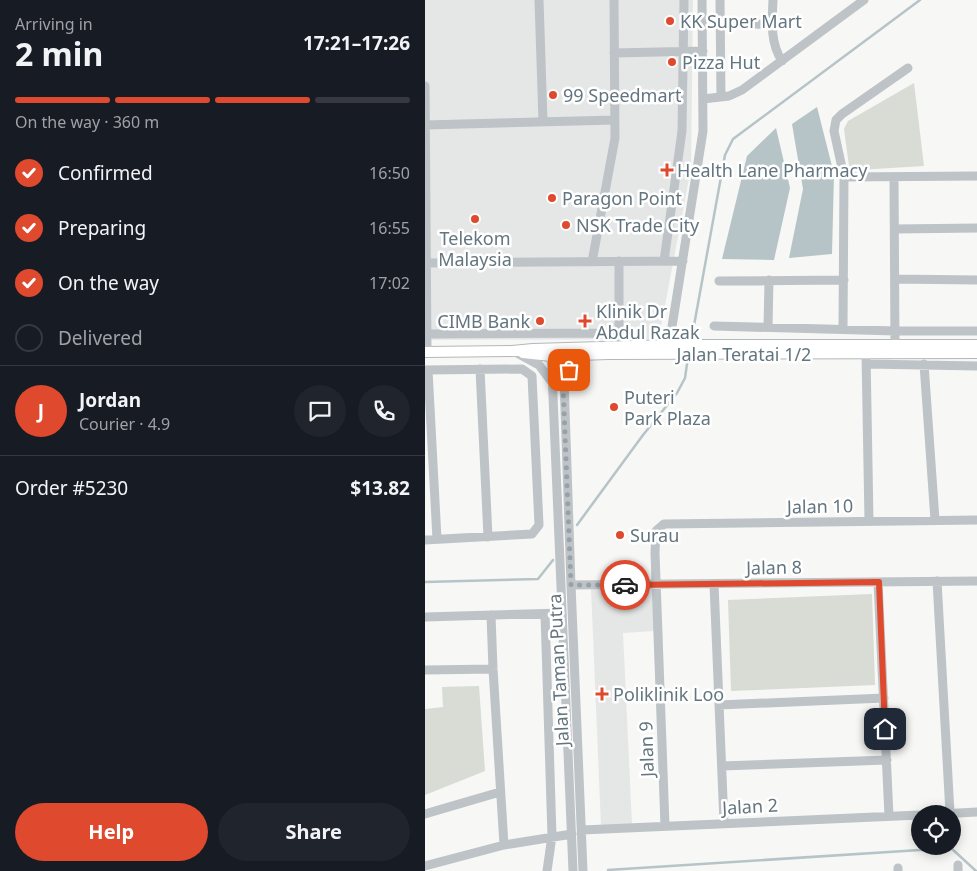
<!DOCTYPE html>
<meta charset="utf-8">
<style>
body{margin:0;font-family:"Noto Sans",sans-serif;background:#20242c;color:#f1f3f6;height:100vh;display:flex;flex-direction:column;font-size:19px;white-space:nowrap}
*{box-sizing:border-box;margin:0}
p{font-size:16px;color:#9ea1a6}
.icon{flex:none;width:28px;height:28px;fill:none;stroke:currentColor;stroke-width:2;stroke-linecap:round;stroke-linejoin:round}
.map{position:relative;flex:1;overflow:hidden}
.side{display:flex;flex-direction:column;background:#171b24;width:425px}
.side>*{flex:none}
.buttons{position:absolute;left:486px;top:805px;display:grid;gap:10px}
.buttons a{display:grid;place-items:center;width:50px;height:50px;border-radius:50%;background:#171b24;box-shadow:0 2px 12px #0003;font-size:25px}
.pin{position:absolute;display:grid;place-items:center;width:42px;height:42px;color:#fff;margin:-21px;border-radius:10px;box-shadow:0 2px 8px #0006}
.courier{position:absolute;display:grid;place-items:center;width:50px;height:50px;margin:-25px;border:4px solid #df492d;border-radius:50%;background:#fff;color:#222;box-shadow:0 1px 6px #0007}
.headline em{font-style:normal;font-weight:700}
.headline div{display:flex;flex-direction:column-reverse}
.headline{display:flex;align-items:center;justify-content:space-between;height:85px;padding:0 15px}
h1{font-size:32px;font-weight:700;line-height:38px}
.bar{display:grid;grid-template-columns:repeat(4,1fr);gap:8px 5px;align-content:center;height:60px;padding:0 15px}
.bar i{height:6px;border-radius:4px;background:#363941}
.bar .active{background:#df492d}
.bar p{grid-column:span 4}
.line{display:flex;align-items:center;gap:12px;padding:0 15px;border-top:1px solid #363941}
.line div{flex:1}
.round{display:grid;place-items:center;flex:none;width:52px;height:52px;border-radius:26px;background:#20242c}
ol{padding:0 15px;list-style:none}
li{display:flex;align-items:center;gap:15px;height:55px}
li p{margin-inline-start:auto}
li .icon{padding:5px;border-radius:50%;background:#df492d;color:#fff;stroke-width:4}
li:last-child{color:#9ea1a6}
li i{width:28px;height:28px;border:2px solid #363941;border-radius:50%}
.button{display:flex;gap:10px;margin-top:auto;padding:10px 15px}
.button a{flex:1;height:58px;border-radius:30px;background:#df492d;color:#fff;font-size:20px;font-weight:700;line-height:58px;text-align:center}
.button a+a{background:#20242c;color:#f1f3f6}
main{display:flex;flex:1;min-height:0}
.map>svg:first-child{display:block}
.built{fill:#e5e7e6}
.green{fill:#d8dcd4}
.water{fill:#b6c4c7}
.lines{fill:none;stroke-linecap:round;stroke-linejoin:round}
.stream{stroke:#b6c4c7;stroke-width:2.5}
.major-casing{stroke:#b2b8bb;stroke-width:12}
.minor{stroke:#bec3c7;stroke-width:9}
.major{stroke:#fff;stroke-width:10}
.done{stroke:#97a2a8;stroke-width:5;stroke-dasharray:0 9}
.route{stroke:#df492d;stroke-width:6}
.poi-dot{fill:#df492d;stroke:#fff;stroke-width:2}
.labels{text-anchor:middle;dominant-baseline:central;stroke-width:5;stroke-linejoin:round;paint-order:stroke}
.poi-label{font-size:18px;fill:#63757f;stroke:#fff;text-anchor:start}
.street-label{font-size:18px;fill:#63757f;stroke:#fff}
</style>
<main>
<section class="side">
<div class="headline"><div><h1>2 min</h1><p>Arriving in</p></div><em>17:21–17:26</em></div>
<div class="bar"><i class="active"></i><i class="active"></i><i class="active"></i><i></i><p>On the way · 360 m</p></div>
<ol>
<li><svg class="icon" aria-label="check" viewBox="0 0 24 24"><path d="M5 12l5 5 9-10"/></svg>Confirmed<p>16:50</p></li>
<li><svg class="icon" aria-label="check" viewBox="0 0 24 24"><path d="M5 12l5 5 9-10"/></svg>Preparing<p>16:55</p></li>
<li><svg class="icon" aria-label="check" viewBox="0 0 24 24"><path d="M5 12l5 5 9-10"/></svg>On the way<p>17:02</p></li>
<li><i></i>Delivered</li>
</ol>
<div class="line" style="height:90px"><b class="round" style="background:#df492d;color:#fff">J</b><div><b>Jordan</b><p>Courier · 4.9</p></div><a class="round"><svg class="icon" aria-label="chat" viewBox="0 0 24 24"><path d="M4 5h16v11H9l-5 4z"/></svg></a><a class="round"><svg class="icon" aria-label="phone" viewBox="0 0 24 24"><path d="M5 4h4l2 5-3 2q2 4 5 5l2-3 5 2v4C11 20 4 13 5 4z"/></svg></a></div>
<div class="line" style="height:65px"><div>Order #5230</div><b>$13.82</b></div>
<div class="button"><a>Help</a><a>Share</a></div>
</section>
<div class="map">
<svg width="552" height="871" viewBox="0 0 552 871">
<rect width="100%" height="100%" fill="#f7f7f5"/>
<path class="built" d="M0,0h268l-2,168 -31,164 -9,7 -226,1z
M228,587l2,44 -32,2 9,191 -31,2 -10,-238z"/>
<path class="green" d="M489,83l10,83 -66,4 -9,-4 -5,-37 4,-8z
M447,594l3,91 -144,6 -3,-91z
M54,686l6,85 -60,24v-86l18,-2 -1,-20z"/>
<path class="water" d="M392,107l17,67 -2,80 -43,4 14,-69 -11,-65z
M351,128l14,60 -16,72 -52,-1 25,-103z"/>
<g class="lines">
<path class="stream" d="M268,331l32,-176 8,-16 187,-139
M152,525l66,-90 34,-42 8,-15 3,-21
M0,582l113,-3 15,-19
M183,870l343,-22 25,23"/>
<g class="major-casing">
<path id="major" d="M0,352l87,-1 21,-2 136,-4h308
M98,353l28,3 57,-2 369,-1"/>
</g>
<path class="minor" d="M114,0l4,121
M295,0l1,97
M348,0c-1,21 -3,43 9,61
M295,22l53,3
M189,53l89,-2
M0,86l2,266
M278,99l26,-3 13,-6 122,-90
M0,125l190,-5
M419,177l133,-1
M469,178l1,167
M470,229l82,-1
M239,261l18,-130 2,-131
M167,262l23,-124 -1,-138
M1,263l257,-2
M470,279l82,1
M294,281l125,-1
M289,326l182,5h81
M343,327l1,-47
M418,328l1,-151 -10,-46 2,-11 6,-6 66,-46
M2,334l192,-1
M194,346v-85
M126,349l22,522
M138,350l8,235 12,286
M243,352l35,-221 -1,-131
M92,353l22,12 12,16
M441,354l3,167
M442,364l110,2
M499,364l11,156
M55,369l8,168
M0,370l97,-1 10,7 7,149 -7,9 -107,6
M3,370l9,169
M140,378l6,-13 17,-10
M512,581l13,232
M453,582l11,234
M289,584l10,239
M146,585l406,-4
M120,614l7,222 -5,35
M66,615l2,54 11,176
M0,617l137,-4
M0,670l68,-1
M294,705l165,-7
M297,766l165,-6
M0,814l75,-22
M516,814l36,-2
M240,826l-10,-273 1,-22 8,-7 313,-4
M157,830l338,-15
M533,865v6
M0,866l79,-21 68,-11
M473,868v3"/>
<use href="#major" class="major"/>
</g>
<g class="lines">
<path class="done" d="M144,370l-6,14 8,201h54"/>
<path class="route" d="M200,585l254,-3 6,147"/>
</g>
<g class="poi-dot">
<circle cx="245" cy="21" r="5"/>
<circle cx="247" cy="62" r="5"/>
<circle cx="128" cy="95" r="5"/>
<path d="M239.5 162.5h5v5h5v5h-5v5h-5v-5h-5v-5h5z"/>
<circle cx="127" cy="198" r="5"/>
<circle cx="50" cy="219" r="5"/>
<circle cx="141" cy="225" r="5"/>
<circle cx="115" cy="321" r="5"/>
<path d="M157.5 313.5h5v5h5v5h-5v5h-5v-5h-5v-5h5z"/>
<circle cx="189" cy="407" r="5"/>
<circle cx="195" cy="535" r="5"/>
<path d="M174.5 686.5h5v5h5v5h-5v5h-5v-5h-5v-5h5z"/>
</g>
<g class="labels">
<g class="poi-label">
<text x="255" y="21">KK Super Mart</text>
<text x="257" y="62">Pizza Hut</text>
<text x="138" y="95">99 Speedmart</text>
<text x="252" y="170">Health Lane Pharmacy</text>
<text x="137" y="198">Paragon Point</text>
<text x="151" y="225">NSK Trade City</text>
<text x="50" y="238" text-anchor="middle">Telekom<tspan x="50" dy="21">Malaysia</tspan></text>
<text x="171" y="311">Klinik Dr<tspan x="171" dy="21">Abdul Razak</tspan></text>
<text x="105" y="321" text-anchor="end">CIMB Bank</text>
<text x="199" y="397">Puteri<tspan x="199" dy="21">Park Plaza</tspan></text>
<text x="205" y="535">Surau</text>
<text x="188" y="694">Poliklinik Loo</text>
</g>
<g class="street-label">
<text x="319" y="354">Jalan Teratai 1/2</text>
<text transform="translate(395 506) rotate(-1)">Jalan 10</text>
<text transform="translate(349 567) rotate(-1)">Jalan 8</text>
<text transform="translate(133 670) rotate(-93)">Jalan Taman Putra</text>
<text transform="translate(221 749) rotate(-92)">Jalan 9</text>
<text transform="translate(325 806) rotate(-3)">Jalan 2</text>
</g>
</g>
</svg>
<div class="buttons">
<a><svg class="icon" aria-label="locate" viewBox="0 0 24 24"><circle cx="12" cy="12" r="6"/><path d="M12 2v4M12 18v4M2 12h4M18 12h4"/></svg></a>
</div>
<div class="pin" style="left:144px;top:370px;background:#ea580c"><svg class="icon" aria-label="bag" viewBox="0 0 24 24"><path d="M5 8h14l-1 12H6zM9 8a3 3 0 0 1 6 0"/></svg></div>
<div class="pin" style="left:460px;top:729px;background:#1f2937"><svg class="icon" aria-label="home" viewBox="0 0 24 24"><path d="M3 11l9-7 9 7M6 9v11h12V9"/></svg></div>
<div class="courier" style="left:200px;top:585px"><svg class="icon" aria-label="car" viewBox="0 0 24 24"><path d="M5 17H2v-5l4-1 3-4h7l3 4 3 1v5h-3M9 17h6M6 11h13"/><circle cx="7" cy="17" r="2"/><circle cx="17" cy="17" r="2"/></svg></div>
</div>
</main>
